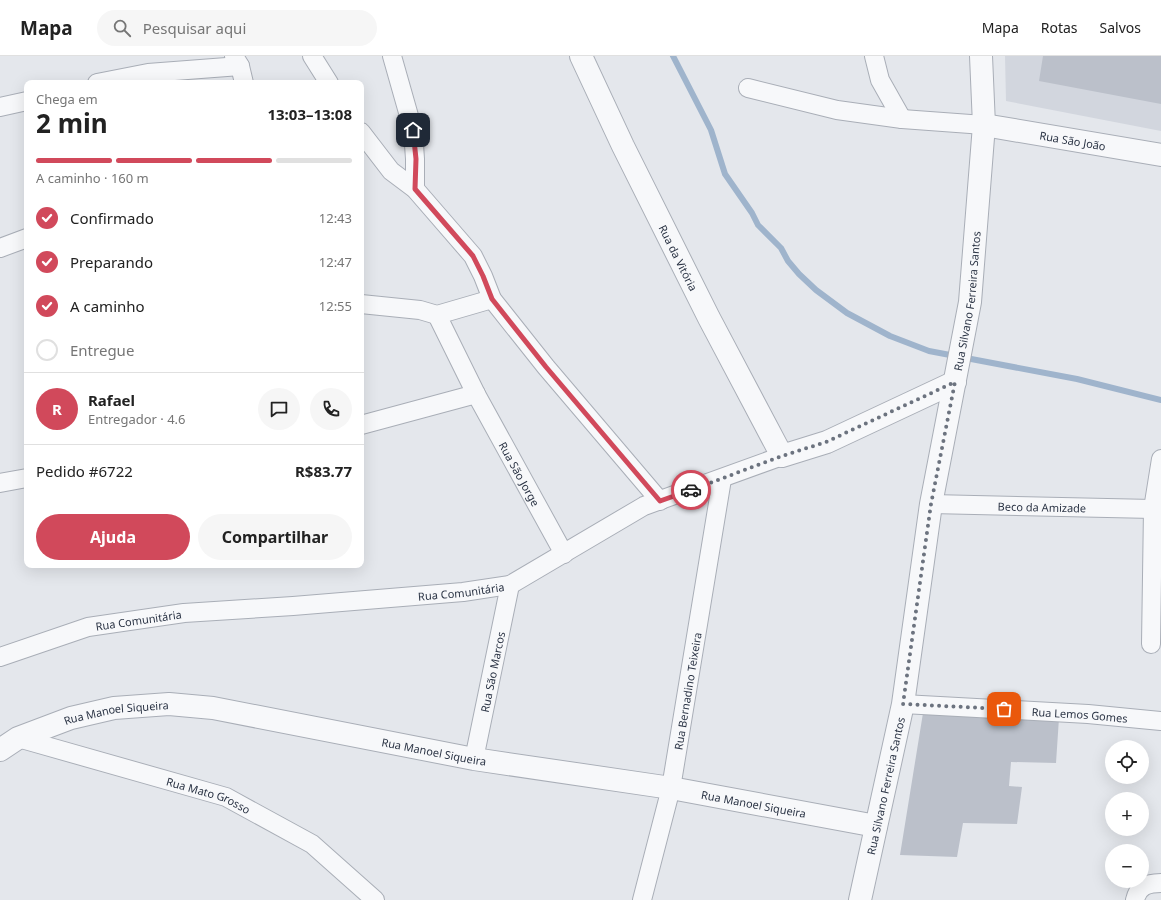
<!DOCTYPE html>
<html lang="pt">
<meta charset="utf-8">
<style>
body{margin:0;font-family:"Noto Sans",sans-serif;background:#f6f6f6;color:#222;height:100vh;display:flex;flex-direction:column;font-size:15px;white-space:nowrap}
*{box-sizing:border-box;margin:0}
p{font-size:13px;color:#767676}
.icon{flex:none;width:22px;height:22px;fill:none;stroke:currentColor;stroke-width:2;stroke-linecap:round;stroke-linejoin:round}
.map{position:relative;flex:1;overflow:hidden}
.side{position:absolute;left:24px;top:24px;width:340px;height:488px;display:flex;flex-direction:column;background:#fff;border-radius:8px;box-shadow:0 4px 16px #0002}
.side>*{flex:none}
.tools{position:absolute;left:1105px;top:684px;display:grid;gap:8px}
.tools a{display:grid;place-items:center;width:44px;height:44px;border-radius:50%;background:#fff;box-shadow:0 4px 16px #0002;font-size:20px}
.pin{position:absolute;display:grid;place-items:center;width:34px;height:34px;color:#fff;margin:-17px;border-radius:8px;box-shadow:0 2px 6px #0006}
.courier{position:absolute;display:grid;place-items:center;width:40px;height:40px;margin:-20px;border:3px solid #d1495b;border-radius:50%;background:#fff;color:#222;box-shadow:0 1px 5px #0007}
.summary em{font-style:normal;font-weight:700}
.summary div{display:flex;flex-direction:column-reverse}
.summary{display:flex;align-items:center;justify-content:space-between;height:68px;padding:0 12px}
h1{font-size:26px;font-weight:700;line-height:30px}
.bar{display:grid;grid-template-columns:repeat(4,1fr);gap:6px 4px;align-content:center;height:48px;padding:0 12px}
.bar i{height:5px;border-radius:3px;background:#e0e0e0}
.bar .current{background:#d1495b}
.bar p{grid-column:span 4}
.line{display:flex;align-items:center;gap:10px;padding:0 12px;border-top:1px solid #e0e0e0}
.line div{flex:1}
.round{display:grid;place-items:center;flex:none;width:42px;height:42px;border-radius:21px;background:#f6f6f6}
ol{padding:0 12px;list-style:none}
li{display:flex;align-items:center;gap:12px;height:44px}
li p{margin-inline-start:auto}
li .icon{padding:4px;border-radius:50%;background:#d1495b;color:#fff;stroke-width:4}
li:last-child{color:#767676}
li i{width:22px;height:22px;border:2px solid #e0e0e0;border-radius:50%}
.button{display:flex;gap:8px;margin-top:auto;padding:8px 12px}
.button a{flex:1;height:46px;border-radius:24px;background:#d1495b;color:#fff;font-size:16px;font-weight:700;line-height:46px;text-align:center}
.button a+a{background:#f6f6f6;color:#222}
header{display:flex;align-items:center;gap:24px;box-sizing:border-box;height:56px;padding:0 20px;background:#fff;border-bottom:1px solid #e0e0e0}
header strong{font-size:19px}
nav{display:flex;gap:22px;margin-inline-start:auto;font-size:14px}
.search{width:280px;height:36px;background:#f6f6f6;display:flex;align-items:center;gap:10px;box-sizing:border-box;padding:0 14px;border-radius:22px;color:#767676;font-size:15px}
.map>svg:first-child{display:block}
.built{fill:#d2d6de}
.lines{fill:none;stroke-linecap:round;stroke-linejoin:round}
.stream{stroke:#9fb4cc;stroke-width:6}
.building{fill:#bbc0ca}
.minor-casing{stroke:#a9aeb7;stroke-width:20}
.tertiary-casing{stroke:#a9aeb7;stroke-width:24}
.minor{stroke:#f7f8fa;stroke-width:18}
.tertiary{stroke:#f7f8fa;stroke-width:22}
.done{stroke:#6c737f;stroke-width:4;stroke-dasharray:0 7.2}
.route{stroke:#d1495b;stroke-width:5}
.labels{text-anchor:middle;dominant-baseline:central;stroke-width:3;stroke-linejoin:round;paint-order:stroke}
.street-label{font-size:11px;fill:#2b3445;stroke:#f4f6f9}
</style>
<header>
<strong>Mapa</strong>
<div class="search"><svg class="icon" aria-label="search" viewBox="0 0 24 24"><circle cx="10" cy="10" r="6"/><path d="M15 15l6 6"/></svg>Pesquisar aqui</div>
<nav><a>Mapa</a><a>Rotas</a><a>Salvos</a></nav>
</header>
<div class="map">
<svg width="1161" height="844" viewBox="0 0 1161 844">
<rect width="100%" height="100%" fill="#e4e7ec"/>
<path class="built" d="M1005,0h156v75l-155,-30z"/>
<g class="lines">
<path class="stream" d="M673,0l38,74 14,44 27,39 6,12 23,23 7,13 11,13 17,16 31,23 43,23 39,15 148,28 84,21"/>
</g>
<path class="building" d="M1043,0h118v48l-122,-23z
M923,657l136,5 -3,45 -45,-1 -2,24 13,1 -5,37 -54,-1 -6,34 -57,-2z"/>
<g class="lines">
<g class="minor-casing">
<g id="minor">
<path d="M234,0l6,10 4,17"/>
<path d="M312,0l17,27"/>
<path d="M392,0l21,74 2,29v30"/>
<path d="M874,0l6,24 22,39"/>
<path d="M97,27l51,-10 92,-7"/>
<path d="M748,32l89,22 65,9 82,6"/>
<path d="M0,51l27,-6"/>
<path d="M361,76l30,39 24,18 58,67 10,20 9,23 54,68 114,134"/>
<path d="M0,192l27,-10"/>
<path d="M361,248l59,6 17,5 55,-16"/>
<path id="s1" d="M437,259l39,79 88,160"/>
<path d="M361,369l115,-31"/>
<path d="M0,427l27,-5"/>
<path id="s2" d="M931,448l222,5"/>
<path d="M1151,588l2,-135 8,-50"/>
<path id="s3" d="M0,601l88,-30 96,-14 109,-7 170,-14 47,-7 134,-79 138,-50"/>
<path id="s4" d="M903,648l185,10 73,7"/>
<path id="s5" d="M18,682l208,59 86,47 63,56"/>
<path id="s6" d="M474,703l36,-174"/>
<path id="s7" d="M642,844l29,-112 51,-309"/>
<path d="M1135,844c3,-14 13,-17 26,-17"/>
</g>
</g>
<g class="tertiary-casing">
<g id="tertiary">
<path id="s8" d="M581,0l42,90 86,172 73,138 45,-14 128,-60"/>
<path id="s9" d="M984,69l177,30"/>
<path id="s10" d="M0,694l18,-12 53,-20 43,-10 55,-4 44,4 261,51 197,29 205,38"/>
<path id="s11" d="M860,844l43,-196 28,-200 39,-202 14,-177 -3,-69"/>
</g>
</g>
<use href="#minor" class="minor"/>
<use href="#tertiary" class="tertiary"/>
</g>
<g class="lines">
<path class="done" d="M691,434l91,-34 44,-14 129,-60 -24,122 -28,200 101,5"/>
<path class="route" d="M413,74l3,29 -1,30 58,67 10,20 9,23 54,68 114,134 31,-11"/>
</g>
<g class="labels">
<g class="street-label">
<text stroke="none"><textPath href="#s9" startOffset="90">Rua São João</textPath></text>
<text stroke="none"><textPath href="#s8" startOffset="224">Rua da Vitória</textPath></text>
<text stroke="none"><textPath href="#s11" startOffset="609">Rua Silvano Ferreira Santos</textPath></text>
<text stroke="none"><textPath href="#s1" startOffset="179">Rua São Jorge</textPath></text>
<text stroke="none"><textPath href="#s2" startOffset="111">Beco da Amizade</textPath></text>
<text stroke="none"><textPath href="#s3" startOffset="468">Rua Comunitária</textPath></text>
<text stroke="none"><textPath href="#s3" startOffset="144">Rua Comunitária</textPath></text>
<text stroke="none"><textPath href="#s6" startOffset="89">Rua São Marcos</textPath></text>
<text stroke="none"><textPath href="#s7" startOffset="214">Rua Bernadino Teixeira</textPath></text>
<text stroke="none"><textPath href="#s10" startOffset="124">Rua Manoel Siqueira</textPath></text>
<text stroke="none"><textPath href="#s4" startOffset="177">Rua Lemos Gomes</textPath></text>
<text stroke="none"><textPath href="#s10" startOffset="447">Rua Manoel Siqueira</textPath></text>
<text stroke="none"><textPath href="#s11" startOffset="117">Rua Silvano Ferreira Santos</textPath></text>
<text stroke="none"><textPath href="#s5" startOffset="199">Rua Mato Grosso</textPath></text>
<text stroke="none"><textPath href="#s10" startOffset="771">Rua Manoel Siqueira</textPath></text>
</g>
</g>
</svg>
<div class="tools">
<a><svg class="icon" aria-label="locate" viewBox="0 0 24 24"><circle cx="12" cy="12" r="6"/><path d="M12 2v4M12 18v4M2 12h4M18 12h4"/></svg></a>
<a>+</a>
<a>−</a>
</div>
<div class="pin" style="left:1004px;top:653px;background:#ea580c"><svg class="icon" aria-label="bag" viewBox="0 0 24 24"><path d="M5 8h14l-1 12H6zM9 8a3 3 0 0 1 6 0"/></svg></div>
<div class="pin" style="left:413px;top:74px;background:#1f2937"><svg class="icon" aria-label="home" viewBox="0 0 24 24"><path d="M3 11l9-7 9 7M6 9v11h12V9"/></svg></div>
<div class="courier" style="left:691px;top:434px"><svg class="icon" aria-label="car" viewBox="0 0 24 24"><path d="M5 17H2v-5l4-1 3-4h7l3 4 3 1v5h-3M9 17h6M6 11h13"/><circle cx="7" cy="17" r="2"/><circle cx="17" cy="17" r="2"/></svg></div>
<section class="side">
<div class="summary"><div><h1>2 min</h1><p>Chega em</p></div><em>13:03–13:08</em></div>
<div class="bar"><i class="current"></i><i class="current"></i><i class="current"></i><i></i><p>A caminho · 160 m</p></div>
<ol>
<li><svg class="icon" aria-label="check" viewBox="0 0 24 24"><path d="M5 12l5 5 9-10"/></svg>Confirmado<p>12:43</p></li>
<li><svg class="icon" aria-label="check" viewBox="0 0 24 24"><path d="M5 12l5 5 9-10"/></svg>Preparando<p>12:47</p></li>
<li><svg class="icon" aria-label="check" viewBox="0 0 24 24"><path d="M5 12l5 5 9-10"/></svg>A caminho<p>12:55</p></li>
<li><i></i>Entregue</li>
</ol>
<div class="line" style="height:72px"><b class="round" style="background:#d1495b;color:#fff">R</b><div><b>Rafael</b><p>Entregador · 4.6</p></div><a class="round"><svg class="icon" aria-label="chat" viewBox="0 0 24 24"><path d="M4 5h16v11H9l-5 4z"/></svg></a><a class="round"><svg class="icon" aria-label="phone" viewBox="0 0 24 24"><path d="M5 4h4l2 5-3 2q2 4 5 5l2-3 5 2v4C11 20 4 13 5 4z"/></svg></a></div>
<div class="line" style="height:52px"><div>Pedido #6722</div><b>R$83.77</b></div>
<div class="button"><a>Ajuda</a><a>Compartilhar</a></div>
</section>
</div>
